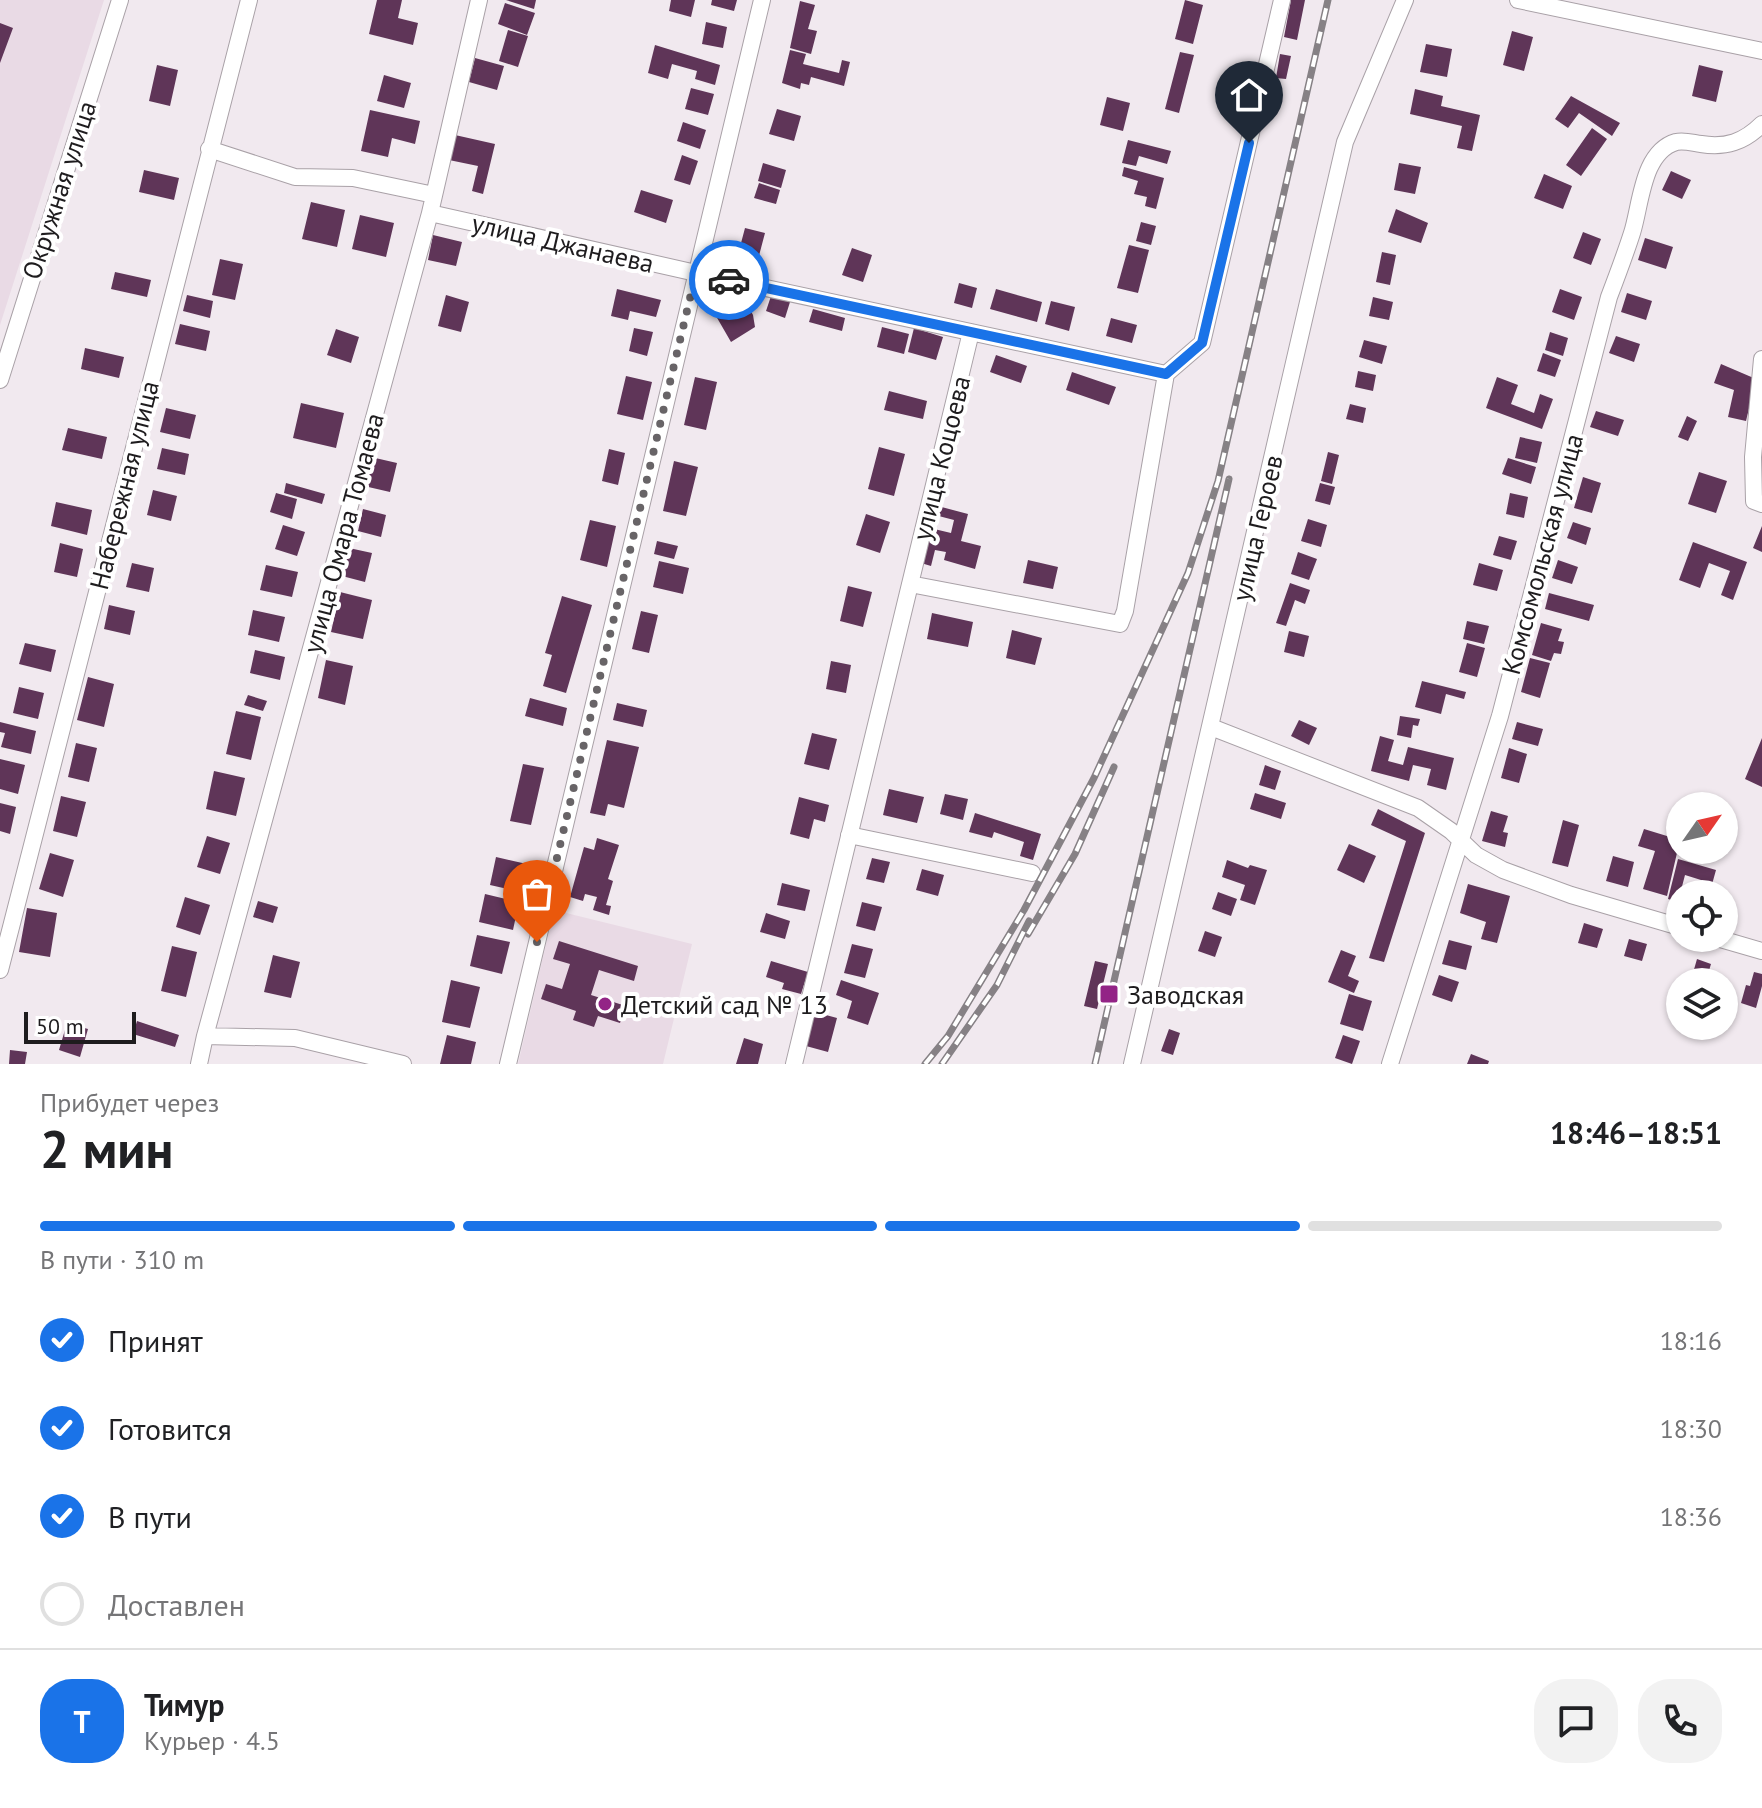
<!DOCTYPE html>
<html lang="ru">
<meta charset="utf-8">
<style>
body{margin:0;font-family:"PT Sans",sans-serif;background:#f2f2f2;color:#202124;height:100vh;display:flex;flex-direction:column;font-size:30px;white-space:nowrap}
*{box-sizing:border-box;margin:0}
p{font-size:26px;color:#757577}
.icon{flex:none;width:44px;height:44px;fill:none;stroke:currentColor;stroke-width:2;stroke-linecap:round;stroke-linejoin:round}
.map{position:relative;height:1064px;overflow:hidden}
.drawer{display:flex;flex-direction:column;background:#fff;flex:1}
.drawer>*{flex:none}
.needle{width:52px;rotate:56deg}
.fabs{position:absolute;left:1666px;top:792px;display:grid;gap:16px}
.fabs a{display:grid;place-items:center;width:72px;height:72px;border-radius:50%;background:#fff;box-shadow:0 2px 6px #0004;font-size:40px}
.scale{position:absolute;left:24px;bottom:20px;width:112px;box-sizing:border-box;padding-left:8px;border:4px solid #1e1c1e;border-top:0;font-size:22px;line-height:28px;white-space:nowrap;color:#1e1c1e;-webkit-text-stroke:6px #fff;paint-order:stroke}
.pin{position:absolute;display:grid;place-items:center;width:68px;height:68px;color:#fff;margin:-82px -34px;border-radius:50% 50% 50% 0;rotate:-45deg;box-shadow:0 0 8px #0007}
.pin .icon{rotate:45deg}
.courier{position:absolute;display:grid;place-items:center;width:80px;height:80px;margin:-40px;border:6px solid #1a73e8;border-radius:50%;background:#fff;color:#222;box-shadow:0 2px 10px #0007}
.headline em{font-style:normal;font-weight:800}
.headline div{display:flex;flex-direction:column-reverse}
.headline{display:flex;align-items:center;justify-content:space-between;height:136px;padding:0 40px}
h1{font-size:52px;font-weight:800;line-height:60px}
.bar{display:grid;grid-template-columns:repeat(4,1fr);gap:12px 8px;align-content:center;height:96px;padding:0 40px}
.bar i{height:10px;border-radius:6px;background:#e0e0e0}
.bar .selected{background:#1a73e8}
.bar p{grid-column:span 4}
.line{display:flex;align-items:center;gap:20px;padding:0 40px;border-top:2px solid #e0e0e0}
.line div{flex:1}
.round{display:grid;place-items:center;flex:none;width:84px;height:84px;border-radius:32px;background:#f2f2f2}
ol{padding:0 40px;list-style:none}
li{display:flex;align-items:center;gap:24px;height:88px}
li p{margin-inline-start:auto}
li .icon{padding:8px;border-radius:50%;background:#1a73e8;color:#fff;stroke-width:4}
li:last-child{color:#757577}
li i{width:44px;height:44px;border:4px solid #e0e0e0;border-radius:50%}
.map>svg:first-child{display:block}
.built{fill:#e9dae5}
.building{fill:#5f3558}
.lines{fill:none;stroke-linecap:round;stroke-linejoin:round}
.minor-casing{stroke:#a9a1a7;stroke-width:18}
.minor{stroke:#fff;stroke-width:16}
.rail-casing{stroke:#868185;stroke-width:7}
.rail{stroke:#fff;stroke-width:4;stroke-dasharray:12;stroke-linecap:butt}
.done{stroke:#686467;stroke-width:8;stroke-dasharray:0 14.4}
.route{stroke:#1a73e8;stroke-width:10}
.poi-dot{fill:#932486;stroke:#fff;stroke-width:3}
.labels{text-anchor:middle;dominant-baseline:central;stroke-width:8;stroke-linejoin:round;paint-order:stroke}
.street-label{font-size:26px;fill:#1e1c1e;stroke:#fff}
.poi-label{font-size:26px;fill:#1e1c1e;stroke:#fff;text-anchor:start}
</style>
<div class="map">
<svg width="1762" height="1064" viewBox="0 0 1762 1064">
<rect width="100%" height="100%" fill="#f1e9ef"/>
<path class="built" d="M0,0h104l-104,325z
M554,910l138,34 -29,120h-145z"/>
<path class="building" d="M377,0h25l-4,18 20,5 -5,22 -44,-11z
M506,0h30l-2,9z
M671,0h24l-4,17 -22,-6z
M712,0h25l-3,11 -23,-6z
M1185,0l18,5 -10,39 -18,-5z
M1291,0h14l-8,40 -13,-3z
M800,1l15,4 -7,24 9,2 -6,23 -21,-6z
M505,3l30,10 -8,22 -29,-11z
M706,22l21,5 -4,21 -21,-4z
M0,23l13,5 -13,35z
M508,30l20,6 -10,31 -19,-6z
M1512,31l21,6 -9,34 -21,-6z
M1426,44l26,5 -5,28 -27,-5z
M655,45l65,20 -5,20 -20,-6 2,-8 -25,-7 -4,15 -20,-6z
M790,50l16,4 -3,10 36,9 3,-13 8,2 -6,24 -33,-9 -2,8 -8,-2 -1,6 -18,-6z
M1180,52l14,3 -15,58 -14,-4z
M1280,54l11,2 -5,23 -10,-1z
M475,58l29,8 -7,24 -28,-8z
M157,65l21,5 -8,36 -21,-5z
M1699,65l24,6 -7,31 -24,-6z
M384,75l27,8 -7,25 -27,-7z
M691,88l23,6 -6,21 -23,-6z
M1415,89l28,7 -2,10 39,9 -8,36 -15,-3 5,-22 -52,-12z
M1571,96l49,27 -8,13 -33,-23 -11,15 -13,-9z
M1107,97l23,6 -7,28 -23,-6z
M777,109l24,7 -7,25 -25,-7z
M370,110l50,11 -5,23 -23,-6 -4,19 -27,-6z
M683,122l23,8 -6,19 -23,-8z
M1592,128l15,11 -26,37 -15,-11z
M455,135l40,9 -12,50 -11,-3 6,-25 -29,-6z
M1128,140l43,11 -4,13 -28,-8 -3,10 -14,-3z
M682,155l16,6 -8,24 -16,-5z
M763,163l23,7 -5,18 -23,-7z
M1399,163l22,4 -6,27 -21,-4z
M1124,167l40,11 -8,31 -11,-3 2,-9 -13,-3 4,-13 -16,-5z
M144,170l35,8 -5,22 -35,-8z
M1671,171l20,9 -9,19 -20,-9z
M1544,174l28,12 -9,23 -29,-11z
M759,183l21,7 -4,14 -22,-6z
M641,190l32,10 -7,23 -32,-11z
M311,202l34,8 -8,37 -35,-8z
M1396,209l32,14 -7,20 -33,-11z
M360,215l34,8 -8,34 -34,-8z
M1141,222l15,4 -5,19 -15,-4z
M745,228l20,5 -9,34 -20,-5z
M1583,232l18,7 -10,26 -18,-7z
M433,235l29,7 -6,24 -28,-6z
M1645,238l28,9 -7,22 -28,-9z
M1129,245l20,5 -11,43 -21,-5z
M852,248l20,7 -9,27 -21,-7z
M1382,252l14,3 -6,30 -14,-3z
M220,259l23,5 -8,36 -23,-5z
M115,272l36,8 -4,17 -36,-8z
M959,283l18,5 -5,20 -18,-5z
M617,289l44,11 -5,17 -26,-6 -2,9 -17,-4z
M996,289l46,13 -5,20 -47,-13z
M1560,289l22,8 -8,23 -22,-8z
M1627,293l25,8 -6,19 -25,-8z
M187,295l26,6 -3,17 -27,-7z
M446,295l23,7 -8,30 -23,-6z
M771,296l19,6 -5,16 -19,-7z
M1373,297l20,5 -4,18 -20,-4z
M745,300l8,15 2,12 -24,15 -15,-26z
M1051,301l24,6 -6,24 -24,-7z
M813,309l32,9 -3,13 -33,-9z
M1111,318l26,7 -5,18 -26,-7z
M180,324l30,7 -4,20 -31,-7z
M882,327l27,7 -5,20 -27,-7z
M634,328l19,4 -6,24 -18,-5z
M914,328l29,9 -7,23 -28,-8z
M336,329l23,8 -8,26 -24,-8z
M1550,332l18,6 -5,18 -18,-6z
M1616,336l24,8 -6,18 -25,-9z
M1364,340l23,6 -5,18 -23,-7z
M85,348l39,9 -5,21 -38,-9z
M1543,353l18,7 -6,17 -18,-6z
M996,355l31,11 -6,17 -31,-11z
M1721,364l35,15 -10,42 -18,-4 6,-27 -20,-7z
M1358,371l18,4 -3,16 -18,-4z
M1072,372l44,15 -7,18 -43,-15z
M626,376l26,6 -9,38 -26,-6z
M695,377l22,5 -11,48 -22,-5z
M1497,377l21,8 -7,19 23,9 6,-19 13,5 -11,30 -56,-21z
M889,391l38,10 -4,18 -39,-9z
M301,403l43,10 -8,35 -43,-10z
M1350,404l16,4 -3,15 -17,-4z
M166,408l30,7 -6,24 -30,-7z
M1596,411l28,9 -6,16 -28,-9z
M1687,416l10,5 -9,20 -10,-4z
M68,428l39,9 -5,22 -40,-9z
M1520,437l22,5 -5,21 -22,-5z
M879,447l26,7 -11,42 -26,-7z
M162,448l27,6 -4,21 -28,-6z
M609,449l16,4 -7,32 -16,-4z
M1328,452l11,3 -7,29 -11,-3z
M371,457l26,6 -7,29 -26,-6z
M1508,458l28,9 -5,17 -29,-10z
M674,461l24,6 -12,49 -23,-5z
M1699,472l28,9 -11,32 -28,-9z
M1583,477l18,6 -9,30 -18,-5z
M286,483l39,11 -3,10 -38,-11z
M1320,483l15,4 -5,18 -15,-4z
M153,490l24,6 -6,25 -24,-6z
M276,493l21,6 -5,20 -22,-7z
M1510,493l18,4 -4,21 -18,-4z
M56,502l36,8 -5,25 -36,-9z
M934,505l34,9 -7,27 20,5 -6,23 -31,-9 2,-8 -11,-2 -4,16 -10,-3 9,-35 21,5 3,-13 -23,-6z
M363,509l23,6 -5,22 -23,-6z
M866,514l24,8 -10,31 -24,-8z
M1308,519l19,6 -6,22 -20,-6z
M590,520l26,6 -9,41 -27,-7z
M1573,522l18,6 -5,17 -19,-7z
M283,525l22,7 -8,24 -22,-7z
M1762,526v26l-9,-4z
M1499,536l18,5 -6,19 -18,-5z
M657,541l21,5 -4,13 -20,-5z
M1693,542l54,20 -14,38 -12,-5 9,-24 -21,-8 -9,25 -21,-8z
M60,543l23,6 -6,28 -23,-5z
M349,548l23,5 -7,29 -23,-6z
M1298,552l19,7 -8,21 -18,-6z
M1028,560l30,7 -5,22 -30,-6z
M1558,560l20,7 -6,17 -20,-6z
M659,561l30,7 -6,26 -30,-7z
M132,563l22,5 -5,24 -23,-5z
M1479,563l24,7 -6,21 -24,-6z
M266,565l32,7 -6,25 -32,-7z
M1290,583l20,7 -5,14 -10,-4 -9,26 -10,-3z
M848,586l24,6 -9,35 -23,-6z
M340,592l32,8 -9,39 -32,-7z
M1549,593l45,12 -5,16 -44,-12z
M562,596l30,9 -26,88 -23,-7 9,-31 -7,-2z
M109,605l26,6 -5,24 -26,-6z
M253,610l32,7 -6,25 -31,-7z
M641,611l17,4 -9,38 -17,-4z
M932,613l41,9 -5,25 -41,-8z
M1467,621l22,5 -5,18 -21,-5z
M1541,623l21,6 -4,12 6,1 -3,12 -7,-1 -3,8 -19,-6z
M1012,630l30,8 -7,27 -29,-7z
M1289,631l20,5 -5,21 -20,-5z
M25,643l31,7 -5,22 -32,-8z
M1467,643l18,5 -8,29 -18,-5z
M255,650l30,7 -5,23 -30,-7z
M1530,658l20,5 -10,35 -19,-6z
M326,660l27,6 -8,39 -27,-7z
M831,661l20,4 -5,28 -20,-4z
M88,677l26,7 -10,43 -27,-7z
M1422,681l44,11 -2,7 -18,-5 -5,20 -26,-7z
M19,687l25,6 -6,26 -25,-6z
M248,695l19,6 -4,10 -19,-6z
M530,698l37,10 -4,18 -38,-10z
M617,703l30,7 -4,17 -30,-7z
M236,711l25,6 -10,43 -25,-6z
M1400,716l20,3 -2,7 -5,-1 -2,13 -14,-3z
M1299,720l18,8 -8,17 -18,-9z
M0,722l36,9 -5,23 -30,-7 4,-14 -5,-1z
M1517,722l26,7 -5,17 -26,-7z
M812,733l25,6 -8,31 -25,-6z
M1380,736l14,4 -6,21 15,4 5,-18 46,11 -8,32 -19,-5 4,-16 -18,-4 -4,16 -38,-10z
M1762,738v49l-17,-8z
M607,740l32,7 -15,61 -16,-4 -3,12 -15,-3z
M76,743l21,5 -8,34 -21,-5z
M1509,748l18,6 -8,29 -18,-5z
M0,759l25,6 -7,29 -18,-5z
M523,764l21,4 -13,57 -21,-4z
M1265,765l16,6 -6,19 -16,-5z
M214,771l31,7 -9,38 -30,-7z
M889,789l35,8 -7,26 -34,-8z
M1255,793l31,10 -5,16 -31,-10z
M945,794l23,5 -5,21 -23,-6z
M61,796l25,6 -9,35 -24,-6z
M799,797l30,8 -4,17 -11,-3 -5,20 -19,-5z
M0,803l16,4 -6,27 -10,-3z
M1378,809l47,24 -41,129 -15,-4 37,-117 -35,-16z
M1491,811l17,5 -5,16 5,1 -3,14 -23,-6z
M975,813l66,21 -8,26 -13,-4 4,-14 -30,-10 -2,6 -23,-6z
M1563,820l16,5 -11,42 -16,-4z
M1644,829l36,11 -13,56 -24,-7 12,-38 -17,-5z
M207,836l23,7 -10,31 -23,-7z
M597,838l22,7 -11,34 5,2 -7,24 5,1 -2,9 -16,-5 4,-13 -12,-3 -2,7 -13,-4 14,-50 10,3z
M1349,844l27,12 -12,27 -27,-13z
M50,853l24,7 -11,37 -24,-8z
M1613,856l21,6 -6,25 -22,-6z
M496,857l35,8 -6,28 -35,-8z
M872,858l18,4 -6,21 -18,-4z
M1678,859l38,11 -5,18 11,3 -1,3h-24l4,-14 -16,-5 -7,27 -10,-3z
M1227,860l21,8 2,-3 17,5 -12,35 -15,-5 5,-15 -23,-8z
M922,869l22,6 -6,21 -22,-6z
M782,883l28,7 -5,21 -28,-6z
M1468,884l42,12 -13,47 -16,-4 5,-17 -26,-9z
M1218,892l19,7 -6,17 -19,-7z
M485,894l34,8 -6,28 -34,-8z
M185,897l25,8 -10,30 -24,-8z
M258,901l20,6 -5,16 -20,-6z
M862,902l20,5 -7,24 -19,-5z
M27,908l30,5 -7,44 -31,-5z
M766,913l24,8 -5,18 -25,-7z
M1584,923l19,6 -6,19 -19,-5z
M1205,931l17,6 -7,20 -17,-6z
M477,935l33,7 -8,32 -32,-8z
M1629,939l18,5 -5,17 -18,-5z
M1449,940l23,6 -6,24 -24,-6z
M559,941l79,25 -4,15 -35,-11 -8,25 35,11 -6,17 -22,-7 -4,11 -21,-7 3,-9 -35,-12 5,-15 16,5 8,-25 -17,-5z
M852,944l21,5 -8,29 -21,-5z
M172,946l25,6 -11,45 -25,-6z
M1341,950l15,6 -8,20 11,5 -5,12 -26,-11z
M273,955l27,7 -9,36 -27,-6z
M1697,959l14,5 -4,13 -14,-4z
M771,961l37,11 -7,22 -19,-5 2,-6 -18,-6z
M1095,961l13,3 -11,45 -13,-3z
M1754,972l8,2v12l-6,22 -15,-5 5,-18 4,1z
M1439,975l20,7 -7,20 -20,-7z
M451,980l29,7 -10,41 -28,-6z
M841,980l38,13 -11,32 -21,-7 5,-17 -16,-6z
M1349,994l23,7 -9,30 -23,-7z
M815,1012l22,6 -9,34 -22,-6z
M137,1021l42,14 -4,12 -42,-13z
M67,1023l21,6 -8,28 -21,-7z
M1169,1029l11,4 -7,22 -12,-4z
M447,1035l29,7 -5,22h-31z
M1343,1035l17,6 -8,23 -17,-6z
M744,1038l19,6 -5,20h-22z
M10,1050l17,2 -2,12h-16z
M1471,1054l18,7 -1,3h-21z"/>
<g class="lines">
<g class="minor-casing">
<path id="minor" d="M1518,0l244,51
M209,149l86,28 58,1 81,17
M430,213l266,60 470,101
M1762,359l-9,98 1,44 8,3
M0,380l120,-380
M910,584l210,40 5,-13 41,-237 36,-31 80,-343
M1211,727l207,81 33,23 25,24 27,15 68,25 109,32
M849,835l183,38
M1717,938l45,13
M0,970l249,-970
M205,1036l90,2 108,26
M199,1064l6,-28 225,-823 49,-213
M508,1064l254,-1064
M794,1064l177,-732
M1132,1064l213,-922 60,-142
M1390,1064l110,-348 109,-419c8,-21 16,-42 23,-64 9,-28 10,-81 44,-91 8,-2 17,1 25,2 25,4 43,-2 61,-20"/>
</g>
<use href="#minor" class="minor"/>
<g class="rail-casing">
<path id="rail" d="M1028,934l47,-80 39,-87
M925,1064l23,-28 76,-126 70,-132 94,-205 30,-92 110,-481
M942,1064l55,-79 32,-64
M1095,1064l134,-585"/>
</g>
<use href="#rail" class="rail"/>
</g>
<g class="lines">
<path class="done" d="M537,942l159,-669 33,7"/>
<path class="route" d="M729,280l437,94 36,-31 47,-200"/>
</g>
<g class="poi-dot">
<rect x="1099" y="984" width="20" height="20" rx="4"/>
<circle cx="605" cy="1004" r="8"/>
</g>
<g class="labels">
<g class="street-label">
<text transform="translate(59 190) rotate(-72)">Окружная улица</text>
<text transform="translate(563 243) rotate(13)">улица Джанаева</text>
<text transform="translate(941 458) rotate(-76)">улица Коцоева</text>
<text transform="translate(124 485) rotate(-76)">Набережная улица</text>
<text transform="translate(1257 528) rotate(-77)">улица Героев</text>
<text transform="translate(343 533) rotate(-75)">улица Омара Томаева</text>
<text transform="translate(1542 554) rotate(-75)">Комсомольская улица</text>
</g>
<g class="poi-label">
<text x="1127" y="994">Заводская</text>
<text x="621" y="1004">Детский сад № 13</text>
</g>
</g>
</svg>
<div class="fabs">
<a><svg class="needle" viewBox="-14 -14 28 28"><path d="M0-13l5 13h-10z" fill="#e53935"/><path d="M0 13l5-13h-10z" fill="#757577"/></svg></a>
<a><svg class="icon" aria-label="locate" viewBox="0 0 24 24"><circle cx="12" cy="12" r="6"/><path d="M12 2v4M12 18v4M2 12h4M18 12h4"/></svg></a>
<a><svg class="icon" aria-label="layers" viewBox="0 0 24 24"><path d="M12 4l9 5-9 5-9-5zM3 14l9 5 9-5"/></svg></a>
</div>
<div class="scale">50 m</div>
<div class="pin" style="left:537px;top:942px;background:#ea580c"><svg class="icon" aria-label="bag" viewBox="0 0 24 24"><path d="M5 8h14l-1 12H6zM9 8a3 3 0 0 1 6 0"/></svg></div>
<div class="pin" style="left:1249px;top:143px;background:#1f2937"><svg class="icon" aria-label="home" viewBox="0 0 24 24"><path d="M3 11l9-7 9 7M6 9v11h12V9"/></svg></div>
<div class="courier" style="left:729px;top:280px"><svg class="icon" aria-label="car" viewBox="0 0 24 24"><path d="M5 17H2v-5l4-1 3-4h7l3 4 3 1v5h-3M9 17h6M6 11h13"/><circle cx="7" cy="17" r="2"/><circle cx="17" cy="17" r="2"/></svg></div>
</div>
<section class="drawer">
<div class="headline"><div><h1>2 мин</h1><p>Прибудет через</p></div><em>18:46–18:51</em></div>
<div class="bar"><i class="selected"></i><i class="selected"></i><i class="selected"></i><i></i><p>В пути · 310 m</p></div>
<ol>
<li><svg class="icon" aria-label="check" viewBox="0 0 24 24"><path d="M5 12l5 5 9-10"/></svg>Принят<p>18:16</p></li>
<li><svg class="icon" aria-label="check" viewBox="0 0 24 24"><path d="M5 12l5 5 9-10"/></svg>Готовится<p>18:30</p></li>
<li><svg class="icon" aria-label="check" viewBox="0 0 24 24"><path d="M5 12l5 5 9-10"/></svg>В пути<p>18:36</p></li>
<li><i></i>Доставлен</li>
</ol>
<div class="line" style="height:144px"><b class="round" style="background:#1a73e8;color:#fff">Т</b><div><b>Тимур</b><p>Курьер · 4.5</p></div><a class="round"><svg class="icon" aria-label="chat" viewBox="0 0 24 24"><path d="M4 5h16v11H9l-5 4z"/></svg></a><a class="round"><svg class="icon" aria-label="phone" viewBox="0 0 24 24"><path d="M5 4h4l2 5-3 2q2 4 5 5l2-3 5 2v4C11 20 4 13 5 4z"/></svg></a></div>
</section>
